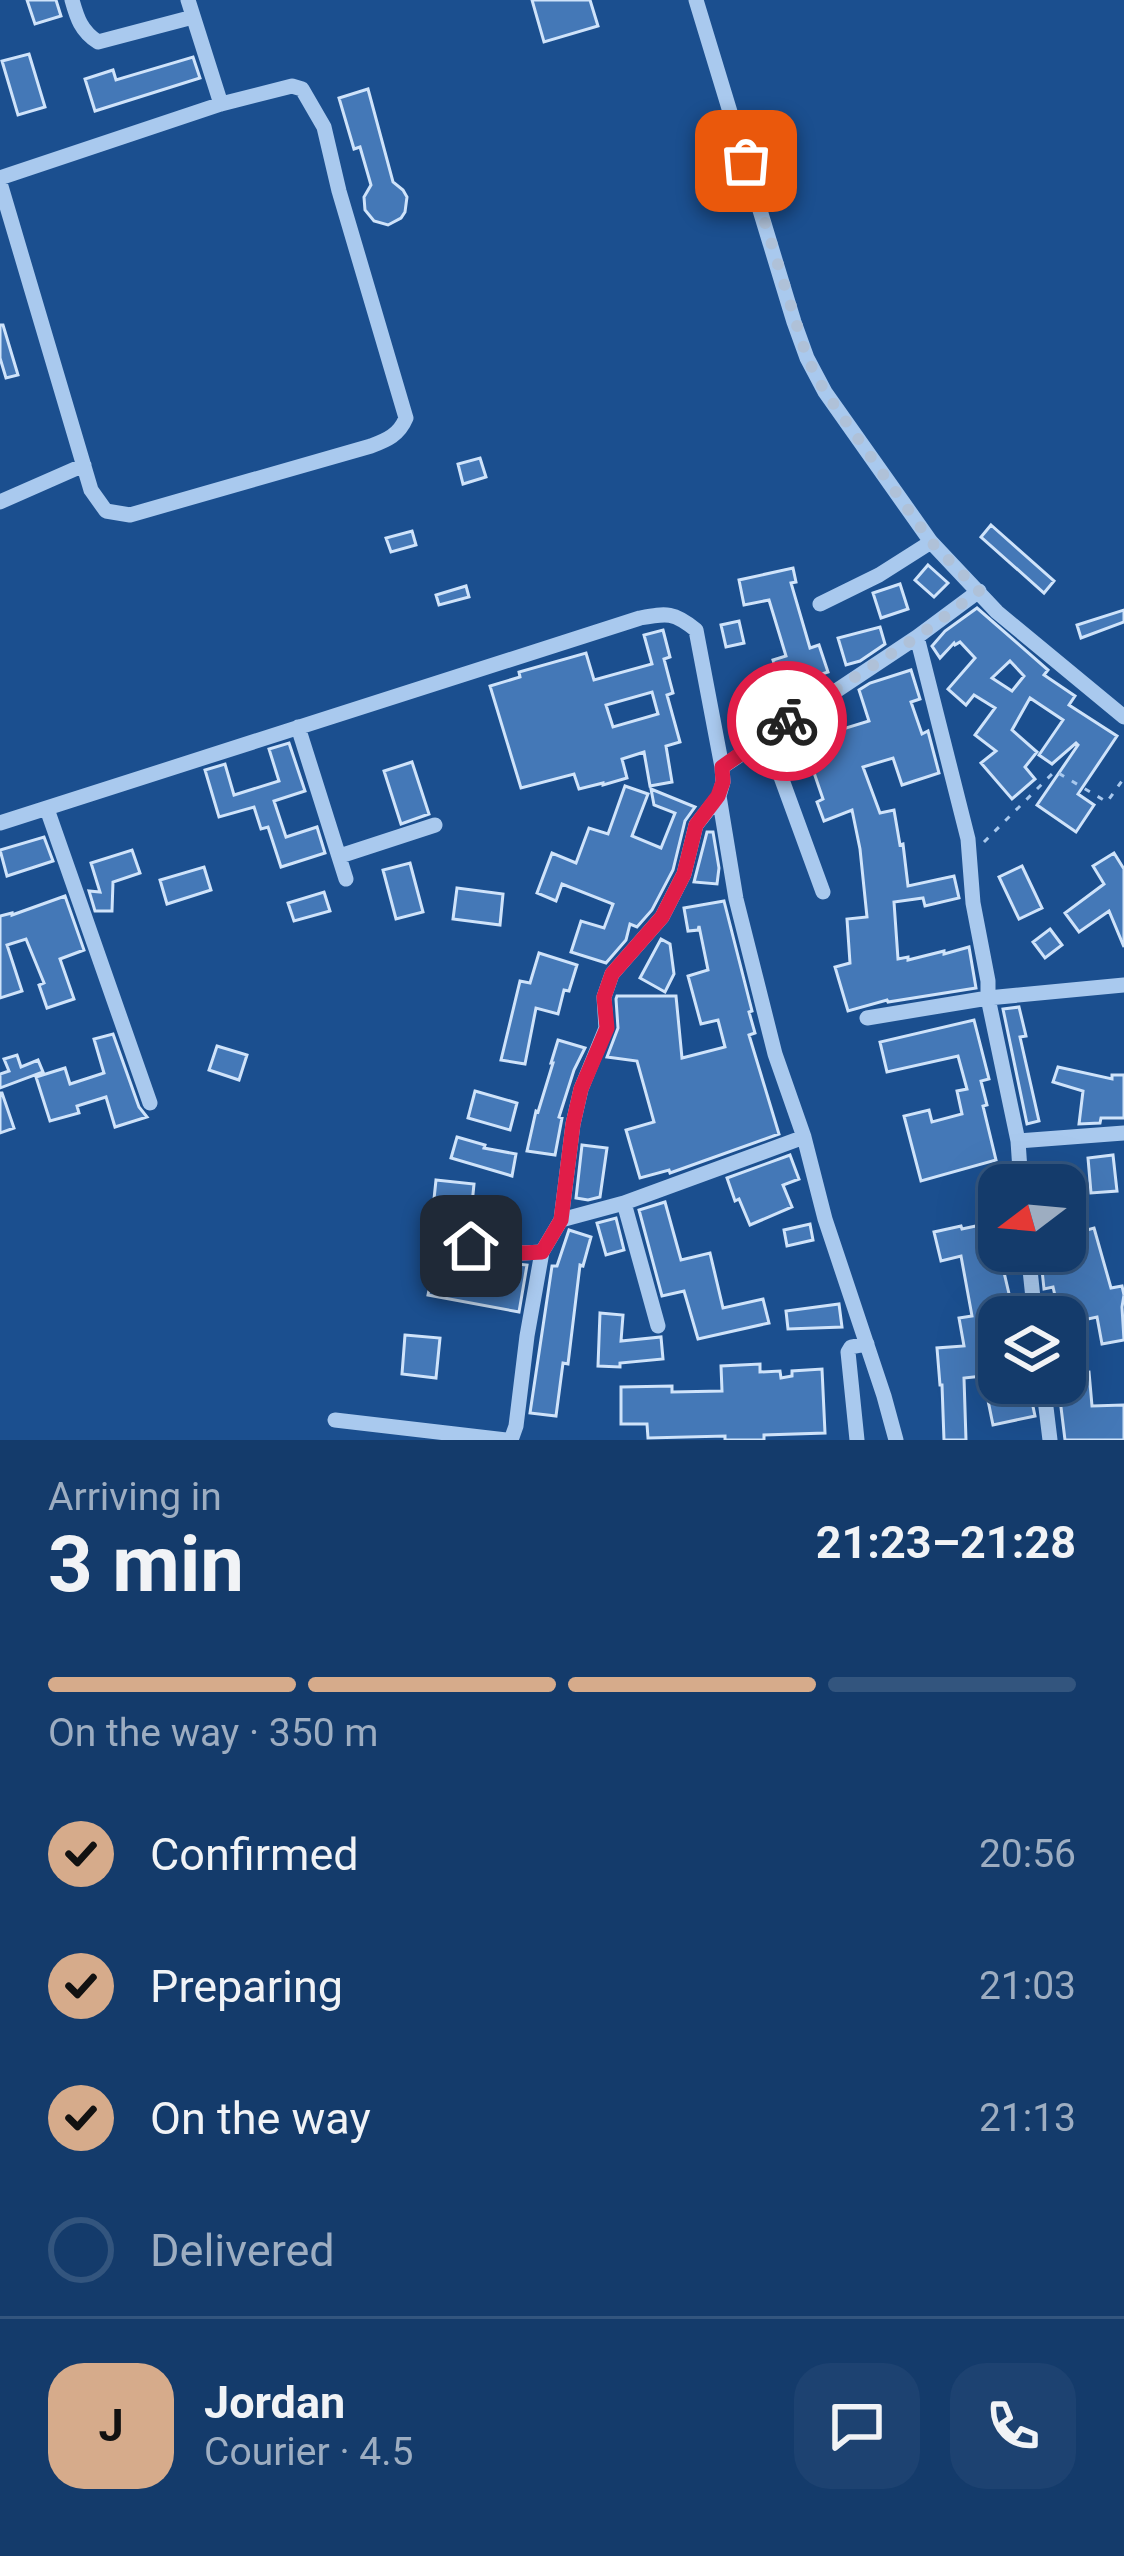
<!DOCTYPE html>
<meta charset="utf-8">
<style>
body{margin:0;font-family:Roboto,sans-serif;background:#1d4271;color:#f1f3f6;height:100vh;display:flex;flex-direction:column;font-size:45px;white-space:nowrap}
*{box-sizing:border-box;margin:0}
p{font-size:39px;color:#9dadc1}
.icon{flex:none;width:66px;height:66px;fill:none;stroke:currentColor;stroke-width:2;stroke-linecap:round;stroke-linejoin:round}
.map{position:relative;height:1440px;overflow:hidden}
.details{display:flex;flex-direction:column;background:#143b6b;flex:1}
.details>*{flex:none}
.needle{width:78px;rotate:254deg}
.tools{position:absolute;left:978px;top:1164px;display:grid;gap:24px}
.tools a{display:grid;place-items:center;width:108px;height:108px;border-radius:24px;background:#143b6b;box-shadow:0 12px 48px #0002,0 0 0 3px #33557e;font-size:60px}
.pin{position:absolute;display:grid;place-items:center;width:102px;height:102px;color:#fff;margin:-51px;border-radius:24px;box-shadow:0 6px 18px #0006}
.courier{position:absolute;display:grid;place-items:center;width:120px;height:120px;margin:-60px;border:9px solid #e11d48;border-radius:50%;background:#fff;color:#222;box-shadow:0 3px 15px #0007}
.overview em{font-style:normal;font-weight:700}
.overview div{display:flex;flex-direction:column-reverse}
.overview{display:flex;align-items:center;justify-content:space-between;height:204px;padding:0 48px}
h1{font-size:78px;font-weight:700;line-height:90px}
.bar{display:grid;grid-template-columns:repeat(4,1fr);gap:18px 12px;align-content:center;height:144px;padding:0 48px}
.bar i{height:15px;border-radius:9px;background:#33557e}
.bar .current{background:#d6ab8b}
.bar p{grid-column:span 4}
.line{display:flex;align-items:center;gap:30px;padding:0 48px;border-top:3px solid #33557e}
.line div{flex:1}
.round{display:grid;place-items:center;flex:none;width:126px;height:126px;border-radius:36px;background:#1d4271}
ol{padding:0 48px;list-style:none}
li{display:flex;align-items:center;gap:36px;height:132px}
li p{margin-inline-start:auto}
li .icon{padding:12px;border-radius:50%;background:#d6ab8b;color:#111;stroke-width:4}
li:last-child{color:#9dadc1}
li i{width:66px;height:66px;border:6px solid #33557e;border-radius:50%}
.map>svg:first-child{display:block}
.building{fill:#4478b7;stroke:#cfe3fa;stroke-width:3;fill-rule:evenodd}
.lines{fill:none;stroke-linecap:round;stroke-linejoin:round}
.path{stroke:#a9c9ee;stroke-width:3;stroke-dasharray:6 9;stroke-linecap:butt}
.minor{stroke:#a9c9ee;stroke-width:15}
.done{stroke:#afc1d8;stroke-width:12;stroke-dasharray:0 21.6}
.route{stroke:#e11d48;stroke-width:15}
</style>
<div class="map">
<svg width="1124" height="1440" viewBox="0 0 1124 1440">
<rect width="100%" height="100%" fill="#1b4f8f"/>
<path class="building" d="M27,0h29l5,16 -26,8z
M532,0h58l8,26 -54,16z
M29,54l16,53 -27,8 -16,-54z
M193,57l7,21 -105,33 -10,-32 28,-9 3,10z
M368,89l25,93 10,8 4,7 -2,15 -4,6 -13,7 -14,-4 -9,-11 -1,-13 7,-12 -11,-38 -6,2 -15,-51z
M0,325h3l15,50 -12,3 -6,-20z
M480,458l6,19 -23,7 -5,-20z
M991,525l63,56 -10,12 -63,-56z
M412,531l4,14 -25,7 -5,-14z
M928,565l20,18 -14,14 -19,-17z
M793,568l3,14 -5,1 19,65 9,-3 9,27 -46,15 -9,-27 13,-4 -17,-56 -25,5 -5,-25z
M900,584l8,25 -27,9 -8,-25z
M466,586l3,11 -30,8 -3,-10z
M977,608l71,62 -4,5 31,21 -6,9 48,31 -39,58 16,11 -18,27 -39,-27 41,-60 -2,-2 -24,21 -13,-9 24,-35 -33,-22 -18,32 25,22 -12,15 10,12 -23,20 -31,-36 15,-12 -21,-16 20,-27 -21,-13 -8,10 -18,-16 27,-31 -15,-16 -5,3 -1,-2 -14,15 -8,-12 13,-15zM1010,661l14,15 -12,15 -20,-13z
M1124,610v12l-43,16 -4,-13z
M739,621l5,22 -18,4 -5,-22z
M880,627l5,17 -25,17 -14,4 -8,-27z
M663,630l7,27 -6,2 9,34 -6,2 13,47 -14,4 6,36 -22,4 -6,-34 -22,7 5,19 -24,7v-2l-24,6 -5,-15 -53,14 -31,-102 30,-9 -1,-5 67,-19 8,27 58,-16 -8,-29zM652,692l6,22 -45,13 -7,-22z
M911,670l9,29 -9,3 11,32 6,-3 11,42 -37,12 -9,-27 -30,9 17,46 14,-3 6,35 3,-1 5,42 46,-10 5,22 -34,8 -2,-8 -29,4 4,57 10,-2v3l36,-9v3l25,-7 7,41 -88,14 -1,-2 -39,11 -13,-44 15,-4 -3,-44 20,-2 -7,-68 -8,-39 -28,11 -7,-19 6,-3 -13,-38 4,-1 -12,-32 35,-16 6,17 26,-8 -10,-31 11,-7z
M289,743l16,48 -31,10 12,36 31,-10 8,26 -44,14 -13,-40 -7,2 -7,-22 -35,10 -14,-47 20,-6 9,31 45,-14 -10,-32z
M412,762l17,52 -28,10 -17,-53z
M625,786l23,8 -16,42 29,12 14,-35 -21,-8 -3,-16 44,18 -10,14 -12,49 -21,40 -15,17 -7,-3 -4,16 -20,23 -35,-11 10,-31 23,7 9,-24 -51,-20 -6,17 -19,-8 15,-40 24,10 13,-35 19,6z
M707,832h6l6,36 -2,16 -23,-2z
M44,837l9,24 -46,15 -7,-26z
M132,850l8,23 -27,9 -1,29h-17l-6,-20 11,1 -9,-29z
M1114,853l10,16v78l-15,-36 -30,21 -14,-19 39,-29 -11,-18z
M410,863l13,49 -27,7 -13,-49z
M1022,866l20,42 -23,11 -20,-42z
M204,867l7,23 -44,14 -7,-24z
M457,888l46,6 -3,31 -47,-6z
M324,892l6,19 -36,10 -6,-18z
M65,896l19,54 -24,9 14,40 -27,9 -8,-23 5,-2 -18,-44 -19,6 15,46 -22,7v-82l12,-3v2z
M724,901l28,110 -3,1 6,21 -6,2 30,99 -109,39 -1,-3 -29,8 -14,-48 28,-8 -17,-61 -30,-4 11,-29 -2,-29 1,-3h59l6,62 43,-11 -7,-27 -17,4 -13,-48 20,-6 -9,-44 -1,4 -10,1 -4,-23z
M1050,929l12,16 -17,13 -12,-16z
M661,939l9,5 4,30 -9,18 -25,-14z
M539,953l38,12 -8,26 -5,-1 -6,24 -22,-6 -11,56 -24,-4 19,-79 10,2z
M1019,1007l7,29 -6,1 19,84 -12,3 -24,-115z
M974,1020l15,59 -8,2 6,24 -4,1 13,54 -75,21 -17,-65 25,-6 3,12 30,-8 -5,-23 10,-2 -9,-33 -71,16 -7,-30z
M113,1034l26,73 8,10 -32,10 -9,-30 -29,9 2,7 -29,8 -14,-44 29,-9 5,16 34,-11 -10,-34z
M558,1040l27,8 -11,22 -15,47 3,1 -7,37 -28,-4 9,-40 2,1 15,-49h-2z
M217,1046l30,9 -8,25 -30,-10z
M17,1055l4,12 17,-7 5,12 -43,16v-14l9,-3 -5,-12z
M1058,1067l54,12v-4h12v43h-23l-1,5 -21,1 4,-33 -30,-9z
M475,1091l42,12 -7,27 -42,-12z
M0,1093h2l12,35 -14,5z
M457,1137l28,8 -1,3 32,6 -4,22 -61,-18z
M582,1145l25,3 -7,49 -12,3 -12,-2z
M790,1155l9,24 -16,6 9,22 -42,18 -11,-26 -4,2 -8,-23z
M1113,1155l4,36 -26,2 -3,-35z
M436,1180l38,4 -2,20 -38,-5z
M999,1181v70l11,47 -10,1 4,18h-5v66h29l7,33 -42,9 -10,-49 -19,2 2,62h-22l-2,-55h-2l-3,-37 27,-2 -5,-28 13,-2 -11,-60 -20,5 -7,-29 27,-6 1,3 23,-5 -7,-39z
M665,1202l16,58 29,-7 13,55 40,-9 6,24 -71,16 -14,-48 -22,5 -23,-86z
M616,1218l8,32 -18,5 -9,-32z
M810,1224l3,16 -26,6 -3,-16z
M1094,1228l17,60 11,-2 2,9 -2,12 2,33 -22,4 -5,-27 -32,7v-7h-5l-7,-30 -9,2 -4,-38h13l2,9 23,-5 -6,-21z
M569,1230l22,7 -8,29 -3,-1 -12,99 -5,-1 -7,53 -26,-3 22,-147h5z
M438,1244l21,4 4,8 7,3 57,6 -8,47 -91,-17z
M839,1304l3,23 -54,2 -2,-18z
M600,1313l23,2 -2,26 40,-4 2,22 -43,4v4l-22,-1z
M405,1335l35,3 -4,40 -34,-4z
M760,1364v8l20,-1 1,7 11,-2v-5l30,-2 3,64 -61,2v5h-39v-4l-77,2 -1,-14h-26v-37l51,-1v6l50,-1 -1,-25z
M1089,1372l3,34 32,-1v35h-59l-7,-57h7v-9z"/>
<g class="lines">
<path class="path" d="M984,842l71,-71 52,31 17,-24"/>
<path class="minor" d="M72,0c5,18 9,31 26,42l95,-25
M188,0l33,104
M696,0l98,322 13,36 18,34 106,150 66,70 127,105
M0,178l221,-74 71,-18 10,3 22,38 15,64 67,227c-7,17 -19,22 -35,28l-241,69 -24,-4 -15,-21 -91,-307
M0,502l84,-37
M979,591l-62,46 51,202 5,64 15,78v17l136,-13
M820,604l59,-29 52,-33
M298,727l48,152
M766,736l57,156
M47,809l103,294
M0,823l640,-205c27,-5 34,-6 56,12l26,137
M340,856l95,-31
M867,1018l121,-20 30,143
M1021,1185l-3,-44 106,-8
M624,1203l34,123
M561,1220l63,-17 180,-66
M471,1247l52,6 19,-1
M1028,1251l7,66
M1043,1383l7,57
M335,1420l171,20
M511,1440l5,-14 11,-90 15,-84 19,-32 12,-96 8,-35 25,-61 -2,-31 8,-23 50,-57 22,-43 12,-49 23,-29
M857,1440l-9,-88 3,-5 16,-3
M896,1440l-12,-44 -59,-177 -21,-82 -29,-83 -39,-155 -17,-103 4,-14 -1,-15 195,-130"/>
</g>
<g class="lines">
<path class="done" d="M746,161l61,197 18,34 106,150 48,49 -62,46 -130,84"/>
<path class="route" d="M471,1246l52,7 19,-1 19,-32 12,-96 8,-35 26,-61 -3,-31 8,-23 50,-57 22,-43 12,-49 22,-29 5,-14 -1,-15 65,-46"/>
</g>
</svg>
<div class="tools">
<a><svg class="needle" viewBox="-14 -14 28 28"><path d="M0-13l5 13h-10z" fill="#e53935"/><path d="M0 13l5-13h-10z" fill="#9dadc1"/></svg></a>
<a><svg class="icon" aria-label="layers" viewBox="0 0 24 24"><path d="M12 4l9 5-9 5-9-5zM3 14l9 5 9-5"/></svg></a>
</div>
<div class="pin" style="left:746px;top:161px;background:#ea580c"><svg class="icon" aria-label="bag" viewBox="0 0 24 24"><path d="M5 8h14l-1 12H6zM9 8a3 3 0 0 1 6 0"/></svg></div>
<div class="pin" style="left:471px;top:1246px;background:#1f2937"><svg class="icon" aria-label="home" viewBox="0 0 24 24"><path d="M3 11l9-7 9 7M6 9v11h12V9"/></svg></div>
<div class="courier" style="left:787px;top:721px"><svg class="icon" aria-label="bike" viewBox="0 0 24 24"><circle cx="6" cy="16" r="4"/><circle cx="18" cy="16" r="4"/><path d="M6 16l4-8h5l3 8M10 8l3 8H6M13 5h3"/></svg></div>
</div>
<section class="details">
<div class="overview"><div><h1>3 min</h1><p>Arriving in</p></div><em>21:23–21:28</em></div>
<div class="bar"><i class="current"></i><i class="current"></i><i class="current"></i><i></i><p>On the way · 350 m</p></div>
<ol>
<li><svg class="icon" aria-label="check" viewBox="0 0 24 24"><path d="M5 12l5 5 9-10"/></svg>Confirmed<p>20:56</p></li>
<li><svg class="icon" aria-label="check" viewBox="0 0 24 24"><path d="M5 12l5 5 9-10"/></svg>Preparing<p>21:03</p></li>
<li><svg class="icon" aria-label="check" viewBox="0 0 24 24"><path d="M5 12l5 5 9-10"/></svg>On the way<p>21:13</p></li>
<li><i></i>Delivered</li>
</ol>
<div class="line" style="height:216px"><b class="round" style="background:#d6ab8b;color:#111">J</b><div><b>Jordan</b><p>Courier · 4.5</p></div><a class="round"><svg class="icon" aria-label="chat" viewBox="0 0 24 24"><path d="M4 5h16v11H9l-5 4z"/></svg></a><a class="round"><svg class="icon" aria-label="phone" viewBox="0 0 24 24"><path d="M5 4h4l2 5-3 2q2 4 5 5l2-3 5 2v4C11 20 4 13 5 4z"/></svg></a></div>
</section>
